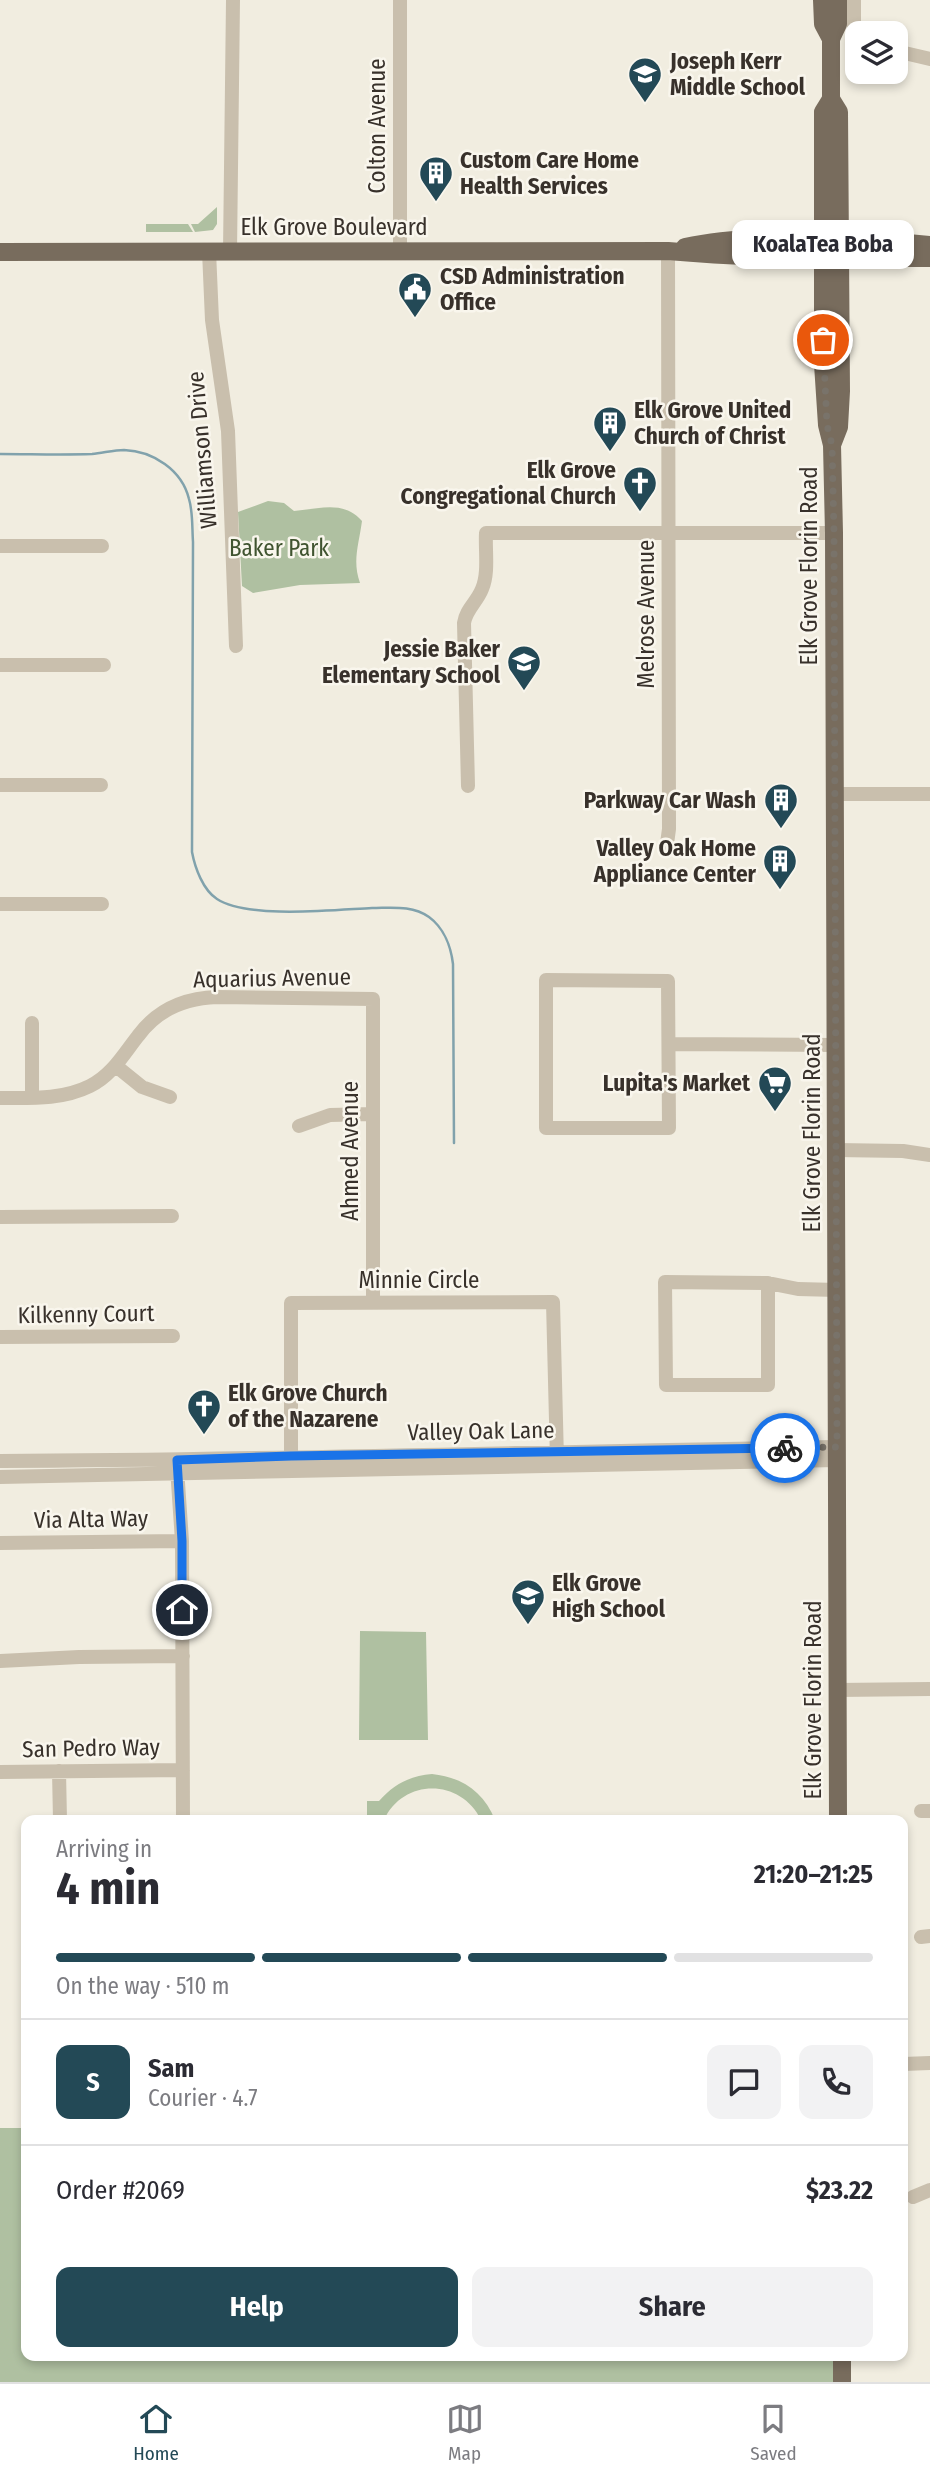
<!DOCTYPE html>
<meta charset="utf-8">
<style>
body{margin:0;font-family:"Fira Sans Condensed",sans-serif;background:#f2f2f3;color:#2b2b33;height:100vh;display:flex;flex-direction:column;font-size:26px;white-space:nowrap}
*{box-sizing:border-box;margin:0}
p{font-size:23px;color:#7c7c81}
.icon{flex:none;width:38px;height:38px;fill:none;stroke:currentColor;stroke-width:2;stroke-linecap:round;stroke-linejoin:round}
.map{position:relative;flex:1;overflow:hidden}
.panel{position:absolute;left:21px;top:1815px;width:887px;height:546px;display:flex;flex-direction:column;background:#fff;border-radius:14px;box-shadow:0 4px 10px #0003}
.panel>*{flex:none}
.fabs{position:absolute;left:845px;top:21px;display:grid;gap:14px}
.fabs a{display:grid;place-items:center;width:63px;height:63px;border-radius:14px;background:#fff;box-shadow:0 4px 10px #0003;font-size:35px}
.pin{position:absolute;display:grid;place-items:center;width:60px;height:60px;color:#fff;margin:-30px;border:4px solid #fff;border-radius:50%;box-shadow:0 2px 7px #0007}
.courier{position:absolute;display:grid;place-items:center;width:70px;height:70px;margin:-35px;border:5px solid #1a73e8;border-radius:50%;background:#fff;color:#222;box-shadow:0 2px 9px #0007}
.bubble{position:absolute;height:49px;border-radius:14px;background:#fff;box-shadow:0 4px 10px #0003;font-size:23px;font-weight:700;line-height:49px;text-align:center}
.summary em{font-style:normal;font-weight:700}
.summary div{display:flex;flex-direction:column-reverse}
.summary{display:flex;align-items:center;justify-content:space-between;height:119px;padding:0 35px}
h1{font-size:46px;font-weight:700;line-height:52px}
.bar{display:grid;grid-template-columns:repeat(4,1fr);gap:10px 7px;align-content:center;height:84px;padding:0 35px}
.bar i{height:9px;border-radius:5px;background:#e1e1e2}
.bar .current{background:#234956}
.bar p{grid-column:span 4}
.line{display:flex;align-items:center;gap:18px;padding:0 35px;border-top:2px solid #e1e1e2}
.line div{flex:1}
.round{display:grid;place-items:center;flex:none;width:74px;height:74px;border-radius:14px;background:#f2f2f3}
.primary-button{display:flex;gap:14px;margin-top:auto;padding:14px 35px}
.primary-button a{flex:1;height:80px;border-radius:14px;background:#234956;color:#fff;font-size:28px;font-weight:700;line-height:80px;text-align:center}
.primary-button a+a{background:#f2f2f3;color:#2b2b33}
.tab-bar{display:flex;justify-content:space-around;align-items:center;height:98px;border-top:2px solid #e1e1e2;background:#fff;font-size:19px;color:#7c7c81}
.tab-bar a{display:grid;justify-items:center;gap:4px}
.tab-bar .current{color:#234956}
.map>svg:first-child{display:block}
.green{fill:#afc0a1}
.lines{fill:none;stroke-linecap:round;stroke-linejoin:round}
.stream{stroke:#81a2ac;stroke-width:2.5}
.minor{stroke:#c9bfad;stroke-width:14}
.major{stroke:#786c5d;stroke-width:18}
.done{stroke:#79736a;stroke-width:7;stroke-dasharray:0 12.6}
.route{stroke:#1a73e8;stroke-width:9}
.labels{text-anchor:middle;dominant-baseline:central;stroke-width:5;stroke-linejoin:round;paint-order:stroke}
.poi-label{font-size:23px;font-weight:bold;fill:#38312b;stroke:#f9f6ed;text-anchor:start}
.street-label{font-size:23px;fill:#38312b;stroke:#f9f6ed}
.park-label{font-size:23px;fill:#405430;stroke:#f9f6ed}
</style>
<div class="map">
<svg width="930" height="2382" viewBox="0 0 930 2382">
<rect width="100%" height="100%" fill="#f1ede0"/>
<path class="green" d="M217,207v17l-4,6 -18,2 -4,-8h7z
M146,224h42l5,8h-47z
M268,501l16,2 10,8c25,-2 50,-11 68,10 -3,23 -10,40 -2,62l-60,2 -47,8 -11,-7 -4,-74z
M360,1631l66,1 2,108h-69z
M432,1774c30,3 52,18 63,46h-14c-20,-42 -78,-42 -97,0h-17v-19h12c15,-17 31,-25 53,-27z
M0,2128h26v228h809v26h-835z"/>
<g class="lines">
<path class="stream" d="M0,454c31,0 61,1 92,0 11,-1 22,-4 32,-4 29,1 58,20 65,49 4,13 3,29 4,43l-1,310c3,16 11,38 25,47 31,20 116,11 155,9 20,0 40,-3 57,9 15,11 22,30 24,47l1,179"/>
<path class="minor" d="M854,0v41
M896,51l34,8
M209,251l3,69 16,111 8,215
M400,251v-251
M230,252l3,-252
M0,546h102
M0,665h104
M0,785h101
M468,786l-4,-163c2,-14 13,-21 18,-34 7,-16 3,-38 4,-56h348
M835,794h95
M666,851l3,-22 -1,-578
M0,904h102
M546,980l122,1 1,147h-123z
M669,1044l167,1
M116,1066l26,21 28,10
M0,1098c30,0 62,2 90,-12 22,-11 33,-31 48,-50 19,-26 47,-38 79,-39l156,2v304
M32,1098v-75
M299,1126l31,-11 43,-1
M836,1150l67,1 27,4
M0,1217l172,-1
M665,1282l103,1v102h-102z
M768,1283l30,6 39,1
M0,1337l173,-1
M0,1461c279,-1 558,-10 837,-14
M291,1465v-162l262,-1 4,158
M177,1468l5,73 1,279
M0,1477l837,-17
M0,1543l182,-2
M0,1661l79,-4 104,-1
M837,1690l93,-1
M59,1771l1,49
M0,1772l183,-2
M921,1811h9
M921,1937l9,-1
M903,2064l27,-1
M913,2197l17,-7"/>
<path class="major" d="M822,0l1,24 8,15v60l-8,13v252l4,61 5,20 2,88 4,1287
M831,39l7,-15v-24
M831,99l8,13 2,279 -2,36 -7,18
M685,247c71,-15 171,-9 245,-2
M0,252l668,-1c88,8 173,7 262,7
M842,2356v26"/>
</g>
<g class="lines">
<path class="done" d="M785,1448l52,-1 -3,-914 -2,-88 -5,-20 -4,-85"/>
<path class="route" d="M182,1610v-69l-5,-81 114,-4 494,-8"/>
</g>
<defs>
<g id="school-pin" transform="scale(1.75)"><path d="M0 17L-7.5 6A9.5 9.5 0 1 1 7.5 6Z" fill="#234956" stroke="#f9f6ed"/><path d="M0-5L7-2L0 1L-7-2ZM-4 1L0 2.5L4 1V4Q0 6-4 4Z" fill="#fff"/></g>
<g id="building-pin" transform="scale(1.75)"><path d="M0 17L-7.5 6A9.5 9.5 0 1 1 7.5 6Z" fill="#234956" stroke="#f9f6ed"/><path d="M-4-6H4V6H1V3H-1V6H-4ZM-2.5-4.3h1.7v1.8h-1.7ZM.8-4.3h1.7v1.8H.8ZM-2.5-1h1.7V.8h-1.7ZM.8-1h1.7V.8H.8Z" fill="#fff"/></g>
<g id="civic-pin" transform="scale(1.75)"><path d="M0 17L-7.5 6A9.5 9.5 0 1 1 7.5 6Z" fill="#234956" stroke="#f9f6ed"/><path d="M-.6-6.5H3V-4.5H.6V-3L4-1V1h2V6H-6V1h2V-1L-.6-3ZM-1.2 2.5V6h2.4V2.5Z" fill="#fff"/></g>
<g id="church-pin" transform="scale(1.75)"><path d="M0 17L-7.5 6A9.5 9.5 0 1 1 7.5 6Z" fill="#234956" stroke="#f9f6ed"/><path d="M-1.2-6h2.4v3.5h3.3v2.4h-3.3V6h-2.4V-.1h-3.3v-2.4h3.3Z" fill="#fff"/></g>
<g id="supermarket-pin" transform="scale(1.75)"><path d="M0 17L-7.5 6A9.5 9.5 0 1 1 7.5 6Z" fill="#234956" stroke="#f9f6ed"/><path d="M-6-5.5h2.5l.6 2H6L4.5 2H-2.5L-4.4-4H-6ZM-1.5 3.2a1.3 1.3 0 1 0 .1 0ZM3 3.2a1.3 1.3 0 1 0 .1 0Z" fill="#fff"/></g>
</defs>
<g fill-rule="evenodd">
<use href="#school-pin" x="645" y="74"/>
<use href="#building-pin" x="436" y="173"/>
<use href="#civic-pin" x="415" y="289"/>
<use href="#building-pin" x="610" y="423"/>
<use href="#church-pin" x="640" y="483"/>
<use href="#school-pin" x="524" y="662"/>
<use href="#building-pin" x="781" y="800"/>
<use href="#building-pin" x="780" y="861"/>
<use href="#supermarket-pin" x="775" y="1083"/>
<use href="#church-pin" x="204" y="1406"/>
<use href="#school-pin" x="528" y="1596"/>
</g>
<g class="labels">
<g class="poi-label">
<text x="670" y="61">Joseph Kerr<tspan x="670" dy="26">Middle School</tspan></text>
<text x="460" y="160">Custom Care Home<tspan x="460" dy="26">Health Services</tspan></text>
<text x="440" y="276">CSD Administration<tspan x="440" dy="26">Office</tspan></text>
<text x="634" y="410">Elk Grove United<tspan x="634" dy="26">Church of Christ</tspan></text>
<text x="616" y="470" text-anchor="end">Elk Grove<tspan x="616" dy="26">Congregational Church</tspan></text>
<text x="500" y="649" text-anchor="end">Jessie Baker<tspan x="500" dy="26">Elementary School</tspan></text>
<text x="756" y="800" text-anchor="end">Parkway Car Wash</text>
<text x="756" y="848" text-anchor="end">Valley Oak Home<tspan x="756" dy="26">Appliance Center</tspan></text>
<text x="750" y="1083" text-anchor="end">Lupita's Market</text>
<text x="228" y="1393">Elk Grove Church<tspan x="228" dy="26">of the Nazarene</tspan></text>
<text x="552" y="1583">Elk Grove<tspan x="552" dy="26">High School</tspan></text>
</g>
<g class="street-label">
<text transform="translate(377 126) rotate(-90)">Colton Avenue</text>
<text x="334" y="227">Elk Grove Boulevard</text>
<text transform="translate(202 450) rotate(-95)">Williamson Drive</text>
<text transform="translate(809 566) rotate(-90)">Elk Grove Florin Road</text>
<text transform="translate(646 614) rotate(-90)">Melrose Avenue</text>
<text transform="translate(272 978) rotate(-1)">Aquarius Avenue</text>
<text transform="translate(812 1133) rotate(-90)">Elk Grove Florin Road</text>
<text transform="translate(350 1151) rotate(-90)">Ahmed Avenue</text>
<text x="419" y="1280">Minnie Circle</text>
<text transform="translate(86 1314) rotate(-1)">Kilkenny Court</text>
<text transform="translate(481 1431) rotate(-1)">Valley Oak Lane</text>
<text transform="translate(91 1519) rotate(-1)">Via Alta Way</text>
<text transform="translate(813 1700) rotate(-90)">Elk Grove Florin Road</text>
<text transform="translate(91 1748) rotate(-1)">San Pedro Way</text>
</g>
<g class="park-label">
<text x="279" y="548">Baker Park</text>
</g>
</g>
</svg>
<div class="fabs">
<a><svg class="icon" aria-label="layers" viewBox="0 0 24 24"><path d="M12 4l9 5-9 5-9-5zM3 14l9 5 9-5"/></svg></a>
</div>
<div class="pin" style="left:823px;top:340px;background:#ea580c"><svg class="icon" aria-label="bag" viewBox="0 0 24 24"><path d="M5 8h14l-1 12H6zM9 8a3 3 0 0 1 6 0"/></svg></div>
<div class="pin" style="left:182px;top:1610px;background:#1f2937"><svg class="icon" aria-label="home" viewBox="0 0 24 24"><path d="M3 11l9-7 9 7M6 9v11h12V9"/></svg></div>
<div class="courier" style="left:785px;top:1448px"><svg class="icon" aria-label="bike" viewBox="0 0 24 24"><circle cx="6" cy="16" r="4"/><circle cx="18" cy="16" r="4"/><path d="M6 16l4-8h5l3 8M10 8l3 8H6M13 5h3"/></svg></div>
<div class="bubble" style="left:732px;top:220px;width:182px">KoalaTea Boba</div>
<section class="panel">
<div class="summary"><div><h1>4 min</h1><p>Arriving in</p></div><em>21:20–21:25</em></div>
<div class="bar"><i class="current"></i><i class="current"></i><i class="current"></i><i></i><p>On the way · 510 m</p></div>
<div class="line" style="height:126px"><b class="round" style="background:#234956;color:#fff">S</b><div><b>Sam</b><p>Courier · 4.7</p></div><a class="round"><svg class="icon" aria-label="chat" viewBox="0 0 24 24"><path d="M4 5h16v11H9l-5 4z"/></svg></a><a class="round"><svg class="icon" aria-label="phone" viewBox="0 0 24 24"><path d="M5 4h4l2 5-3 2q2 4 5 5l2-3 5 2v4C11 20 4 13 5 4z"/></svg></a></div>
<div class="line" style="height:91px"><div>Order #2069</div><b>$23.22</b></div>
<div class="primary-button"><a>Help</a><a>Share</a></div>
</section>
</div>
<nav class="tab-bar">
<a class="current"><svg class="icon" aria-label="home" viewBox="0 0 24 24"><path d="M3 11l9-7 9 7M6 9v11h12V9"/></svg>Home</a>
<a><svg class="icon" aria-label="map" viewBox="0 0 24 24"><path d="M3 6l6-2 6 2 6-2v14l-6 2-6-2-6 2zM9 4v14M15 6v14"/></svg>Map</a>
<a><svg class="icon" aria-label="saved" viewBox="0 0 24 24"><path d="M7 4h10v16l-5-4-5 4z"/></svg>Saved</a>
</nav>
